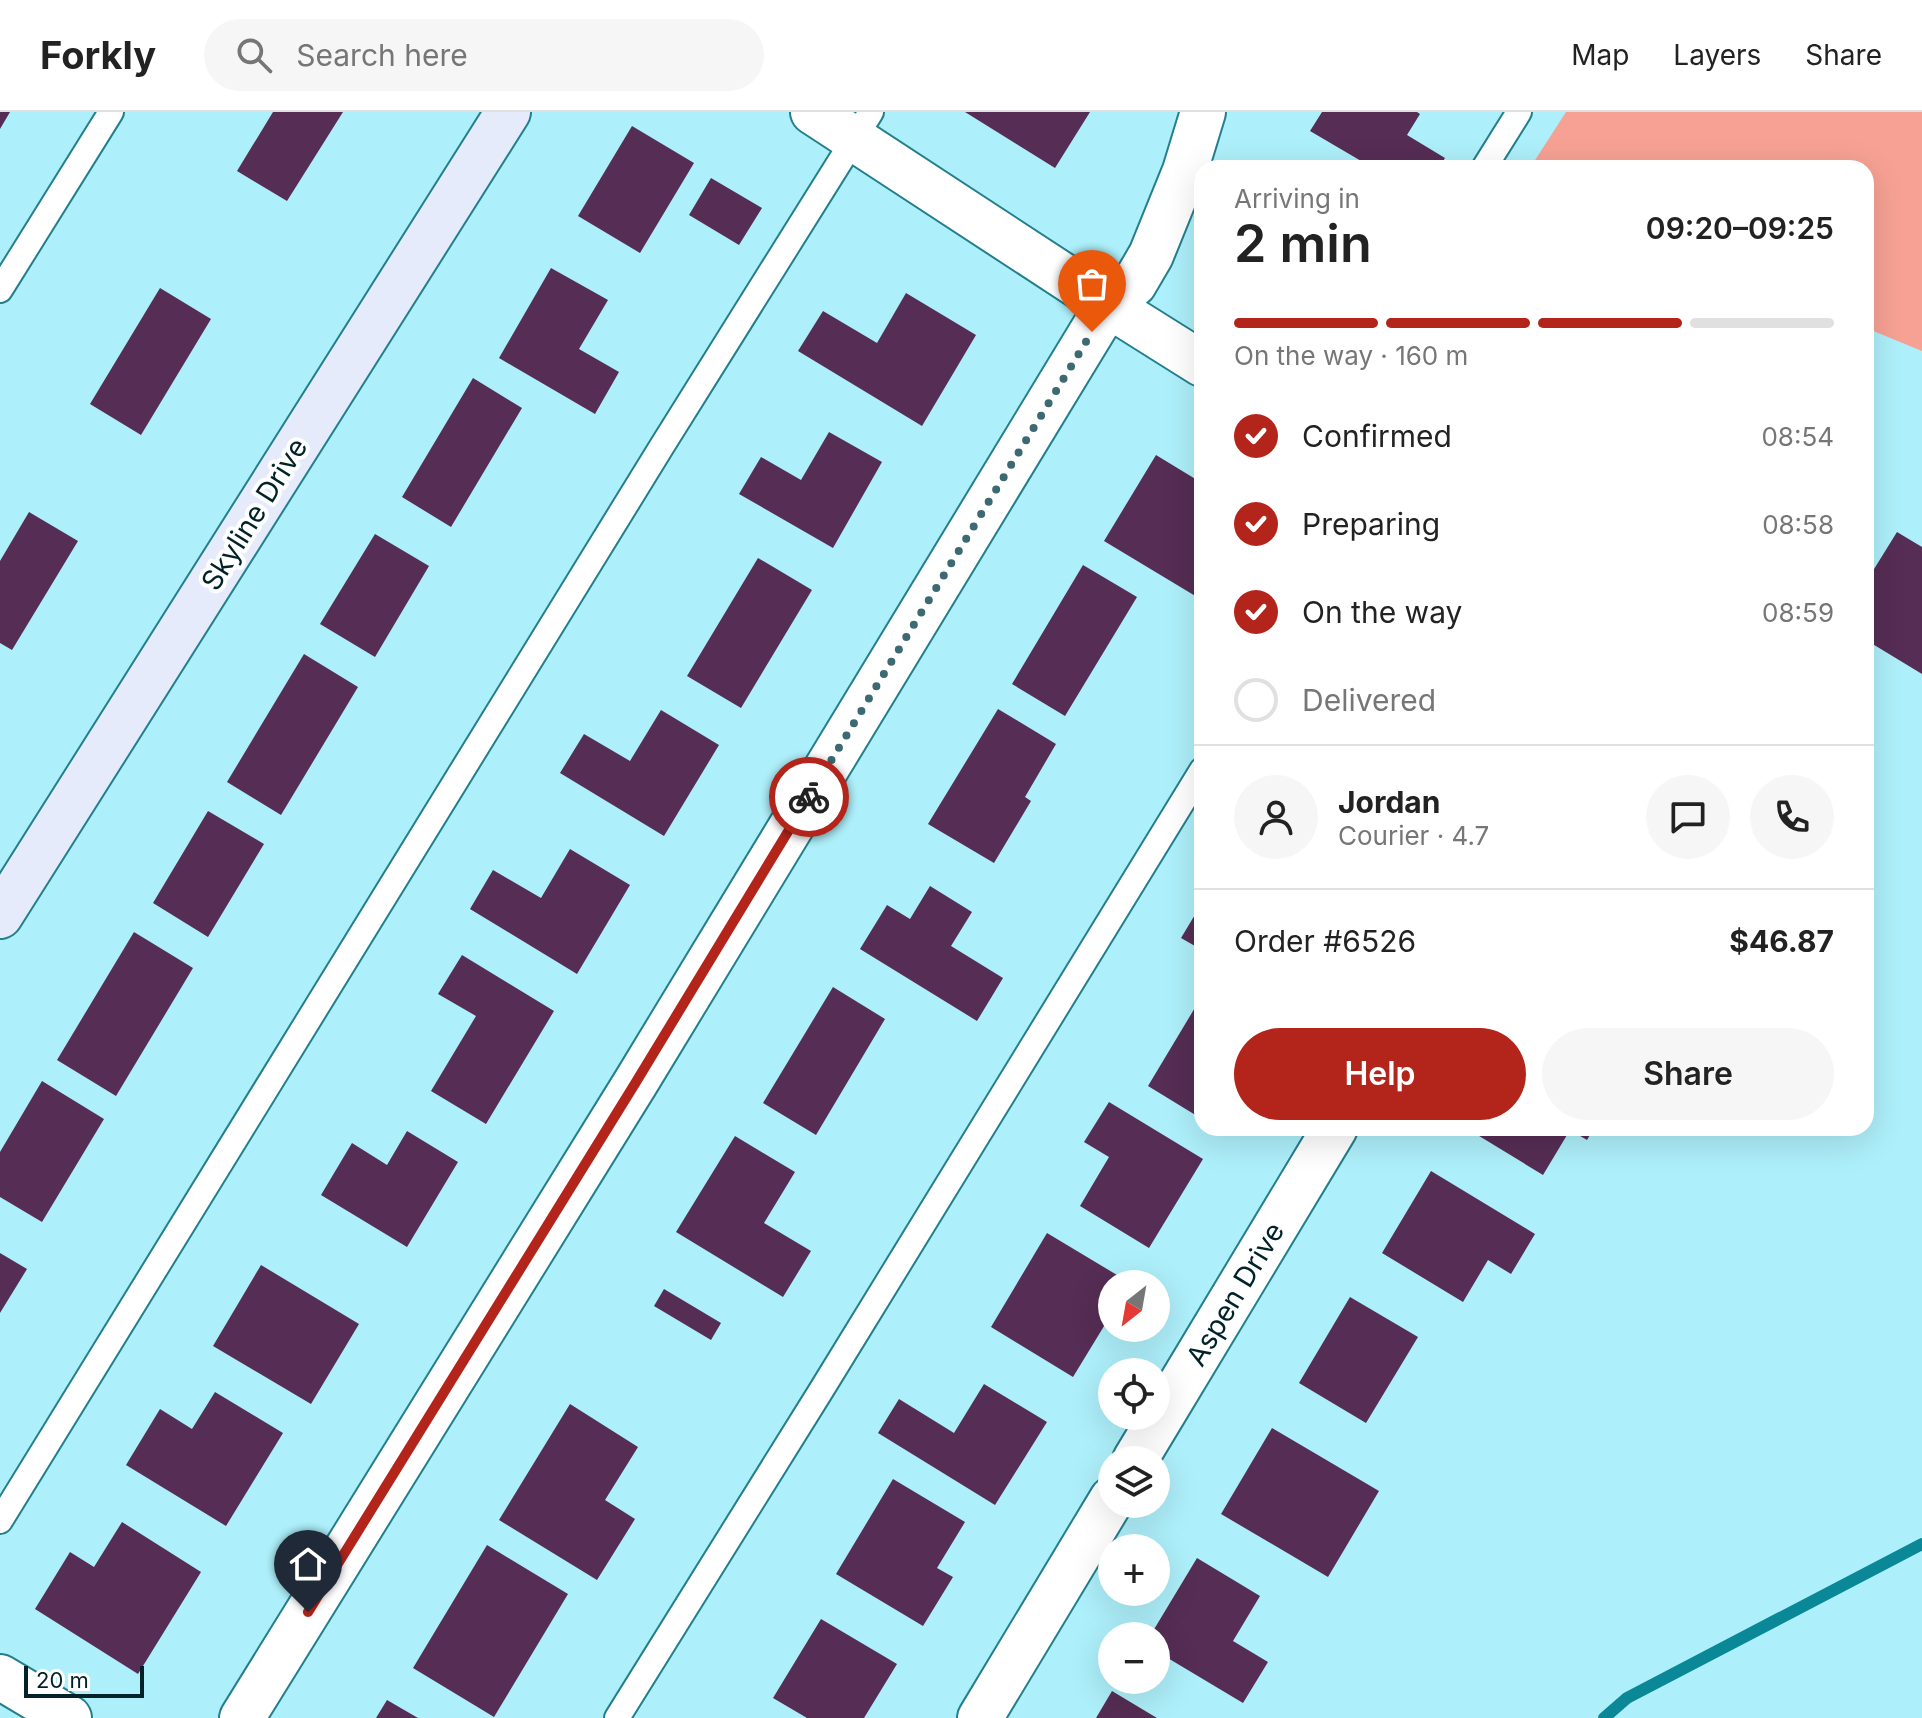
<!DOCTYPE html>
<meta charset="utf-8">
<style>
body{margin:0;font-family:Inter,sans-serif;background:#f6f6f6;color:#222;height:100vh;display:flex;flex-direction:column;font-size:30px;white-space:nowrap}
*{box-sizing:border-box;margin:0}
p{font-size:26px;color:#767676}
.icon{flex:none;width:44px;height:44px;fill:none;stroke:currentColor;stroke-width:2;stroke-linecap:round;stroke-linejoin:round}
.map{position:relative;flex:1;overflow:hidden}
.side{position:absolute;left:1194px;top:48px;width:680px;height:976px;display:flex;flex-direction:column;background:#fff;border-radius:24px;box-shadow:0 8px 32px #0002}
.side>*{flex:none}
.needle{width:52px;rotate:211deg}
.controls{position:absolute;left:1098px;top:1158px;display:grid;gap:16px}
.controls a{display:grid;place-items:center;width:72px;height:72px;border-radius:50%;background:#fff;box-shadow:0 8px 32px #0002;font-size:40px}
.scale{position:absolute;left:24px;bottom:20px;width:120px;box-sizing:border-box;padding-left:8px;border:4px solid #002228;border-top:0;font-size:22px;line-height:28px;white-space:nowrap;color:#002228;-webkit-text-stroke:6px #fff;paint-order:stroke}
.pin{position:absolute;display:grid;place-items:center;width:68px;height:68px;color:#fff;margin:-82px -34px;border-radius:50% 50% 50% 0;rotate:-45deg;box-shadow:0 0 8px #0007}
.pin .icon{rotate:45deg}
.courier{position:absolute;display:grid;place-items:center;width:80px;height:80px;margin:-40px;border:6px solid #b3241a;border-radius:50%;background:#fff;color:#222;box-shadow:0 2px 10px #0007}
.headline em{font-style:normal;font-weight:600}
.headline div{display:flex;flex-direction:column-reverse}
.headline{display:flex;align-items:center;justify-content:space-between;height:136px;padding:0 40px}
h1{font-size:52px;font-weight:600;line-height:60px}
.bar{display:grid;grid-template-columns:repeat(4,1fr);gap:12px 8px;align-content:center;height:96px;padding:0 40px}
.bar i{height:10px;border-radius:6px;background:#e0e0e0}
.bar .current{background:#b3241a}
.bar p{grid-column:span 4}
.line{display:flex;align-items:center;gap:20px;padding:0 40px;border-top:2px solid #e0e0e0}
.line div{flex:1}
.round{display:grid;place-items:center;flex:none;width:84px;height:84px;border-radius:42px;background:#f6f6f6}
ol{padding:0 40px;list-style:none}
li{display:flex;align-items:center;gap:24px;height:88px}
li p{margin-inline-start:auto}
li .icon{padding:8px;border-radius:50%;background:#b3241a;color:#fff;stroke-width:4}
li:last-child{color:#767676}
li i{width:44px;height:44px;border:4px solid #e0e0e0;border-radius:50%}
.button{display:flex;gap:16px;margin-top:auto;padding:16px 40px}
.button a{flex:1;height:92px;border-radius:48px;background:#b3241a;color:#fff;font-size:32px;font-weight:600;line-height:92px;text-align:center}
.button a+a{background:#f6f6f6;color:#222}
header{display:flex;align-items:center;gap:48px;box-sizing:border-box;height:112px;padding:0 40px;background:#fff;border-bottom:2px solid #e0e0e0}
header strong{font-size:38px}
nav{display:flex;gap:44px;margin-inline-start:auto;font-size:28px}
.search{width:560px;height:72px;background:#f6f6f6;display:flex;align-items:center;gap:20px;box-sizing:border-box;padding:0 28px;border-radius:44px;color:#767676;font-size:30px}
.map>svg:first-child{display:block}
.green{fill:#f6a194}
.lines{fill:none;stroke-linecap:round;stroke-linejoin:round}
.stream{stroke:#0a8898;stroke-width:12}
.building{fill:#562d54}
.lane-casing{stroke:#237f8c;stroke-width:28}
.street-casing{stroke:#237f8c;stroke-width:48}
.secondary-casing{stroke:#237f8c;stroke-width:48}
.lane{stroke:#fff;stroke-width:24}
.street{stroke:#fff;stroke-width:44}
.secondary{stroke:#e5ebfb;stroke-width:44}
.done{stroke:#3d6a72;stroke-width:8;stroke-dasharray:0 14.4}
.route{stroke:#b3241a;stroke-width:10}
.labels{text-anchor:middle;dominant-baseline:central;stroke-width:8;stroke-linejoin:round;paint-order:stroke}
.street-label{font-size:28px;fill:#002228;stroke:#fff}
</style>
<header>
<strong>Forkly</strong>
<div class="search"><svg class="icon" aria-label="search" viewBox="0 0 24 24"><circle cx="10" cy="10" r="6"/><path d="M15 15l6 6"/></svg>Search here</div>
<nav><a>Map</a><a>Layers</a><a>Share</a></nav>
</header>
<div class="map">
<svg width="1922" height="1606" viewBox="0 0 1922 1606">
<rect width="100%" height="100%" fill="#adeffa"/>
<path class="green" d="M1566,0h356v239l-56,-23v-160h-336z"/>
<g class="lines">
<path class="stream" d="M1604,1606l23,-20 295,-154"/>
</g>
<path class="building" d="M0,0h10l-10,17z
M273,0h70l-56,89 -50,-30z
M965,0h125l-35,56z
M1322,0h95l3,2 -13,21 38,23 -6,10h-66l-63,-37z
M632,14l62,37 -54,90 -62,-37z
M711,66l51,30 -23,37 -50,-30z
M551,156l57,32 -29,49 40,23 -24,42 -96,-56z
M160,176l51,31 -70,116 -51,-31z
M906,181l70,42 -54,91 -124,-75 25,-40 54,32z
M473,266l49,30 -71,119 -49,-30z
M829,320l53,30 -49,86 -94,-54 22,-37 40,23z
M1156,343l46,28v117l-98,-59z
M29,400l49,29 -66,109 -12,-7v-82z
M1897,420l25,15v127l-56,-34v-58z
M375,422l54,32 -54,91 -55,-33z
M758,446l54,32 -71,118 -54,-32z
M1083,453l54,32 -72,119 -53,-32z
M304,542l54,33 -77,128 -54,-33z
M998,597l58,35 -31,53 6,4 -37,62 -66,-39z
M661,598l58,35 -55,91 -104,-63 24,-39 46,27z
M208,699l56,33 -56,93 -55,-34z
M570,737l60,36 -53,89 -107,-65 23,-39 48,28z
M930,774l42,26 -21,34 52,32 -26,43 -117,-72 27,-44 23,14z
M1202,791v47l-21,-12z
M134,820l59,36 -77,128 -59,-36z
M462,843l92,56 -68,113 -55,-33 45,-75 -38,-22z
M833,875l52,32 -69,116 -53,-32z
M1202,884v123l-54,-33z
M42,969l62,38 -62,103 -42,-25v-45z
M1109,990l94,57 -54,89 -69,-42 29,-49 -25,-15z
M1466,1016h128l-7,12 -17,-10 -27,45z
M407,1019l51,31 -51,85 -86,-52 31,-52 35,22z
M735,1024l60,36 -31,51 47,28 -28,46 -107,-65z
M1431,1059l104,63 -24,40 -23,-14 -25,42 -81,-49z
M1047,1121l85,51h-20v29l-39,64 -82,-50z
M0,1141l27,16 -27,44z
M261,1153l98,59 -48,80 -98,-58z
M664,1177l57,34 -10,17 -57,-34z
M1350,1185l68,40 -52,86 -67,-40z
M984,1272l63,38 -52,83 -117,-72 21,-34 55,34z
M215,1280l68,41 -57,93 -100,-61 34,-56 32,20z
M570,1292l68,43 -33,53 30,19 -38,61 -98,-60z
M1272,1316l107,63 -51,86 -107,-63z
M893,1367l72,43 -28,46 16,9 -30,49 -87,-52z
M122,1410l79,50 -63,102 -103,-65 35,-57 24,15z
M487,1433l81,49 -74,123 -81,-49z
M1197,1446l63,38 -27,45 35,21 -25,41 -87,-52v-15h-6z
M821,1507l76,45 -33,54h-57l-34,-20z
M1112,1579l45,27h-61z
M387,1588l31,18h-42z"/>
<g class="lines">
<g class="lane-casing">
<path id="lane" d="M1484,56l35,-56
M0,178l111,-178
M0,1409l662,-1075 209,-334
M617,1606l205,-329 380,-619"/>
</g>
<g class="street-casing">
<path id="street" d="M813,0l295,193 94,59
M1135,1348l200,-332
M0,1565l69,41
M242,1606l394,-636 472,-777 26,-21 17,-29 34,-84 18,-59
M980,1606l132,-219"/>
</g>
<g class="secondary-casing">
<path id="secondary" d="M0,804l508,-804"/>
</g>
<use href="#lane" class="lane"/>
<use href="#street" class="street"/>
<use href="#secondary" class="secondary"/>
</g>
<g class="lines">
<path class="done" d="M809,685l283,-465"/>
<path class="route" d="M308,1500l328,-530 173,-285"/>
</g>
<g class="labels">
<g class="street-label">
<text transform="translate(254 402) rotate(-58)">Skyline Drive</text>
<text transform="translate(1235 1182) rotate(-59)">Aspen Drive</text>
</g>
</g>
</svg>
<div class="controls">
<a><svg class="needle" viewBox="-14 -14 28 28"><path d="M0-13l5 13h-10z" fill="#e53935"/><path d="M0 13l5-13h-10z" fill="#767676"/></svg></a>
<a><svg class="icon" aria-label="locate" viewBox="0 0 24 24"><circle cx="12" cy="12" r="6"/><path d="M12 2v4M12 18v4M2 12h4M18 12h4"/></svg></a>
<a><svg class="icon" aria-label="layers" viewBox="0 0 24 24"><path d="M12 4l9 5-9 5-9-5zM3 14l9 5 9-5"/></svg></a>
<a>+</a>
<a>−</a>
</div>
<div class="scale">20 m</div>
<div class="pin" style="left:1092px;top:220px;background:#ea580c"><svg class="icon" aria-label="bag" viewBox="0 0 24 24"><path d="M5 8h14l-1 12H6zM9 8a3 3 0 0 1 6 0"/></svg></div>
<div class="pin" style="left:308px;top:1500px;background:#1f2937"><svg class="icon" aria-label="home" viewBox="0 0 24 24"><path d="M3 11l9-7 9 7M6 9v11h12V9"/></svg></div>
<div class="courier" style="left:809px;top:685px"><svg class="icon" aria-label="bike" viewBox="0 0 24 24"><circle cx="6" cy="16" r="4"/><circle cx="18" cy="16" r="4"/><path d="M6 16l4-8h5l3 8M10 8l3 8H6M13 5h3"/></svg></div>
<section class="side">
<div class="headline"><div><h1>2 min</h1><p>Arriving in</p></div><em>09:20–09:25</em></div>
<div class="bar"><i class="current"></i><i class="current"></i><i class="current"></i><i></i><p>On the way · 160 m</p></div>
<ol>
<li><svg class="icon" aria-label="check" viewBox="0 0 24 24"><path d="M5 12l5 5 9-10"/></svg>Confirmed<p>08:54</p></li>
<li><svg class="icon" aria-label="check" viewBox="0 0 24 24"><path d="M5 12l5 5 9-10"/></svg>Preparing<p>08:58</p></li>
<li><svg class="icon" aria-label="check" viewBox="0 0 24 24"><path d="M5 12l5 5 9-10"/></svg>On the way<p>08:59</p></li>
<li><i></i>Delivered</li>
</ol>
<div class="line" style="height:144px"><a class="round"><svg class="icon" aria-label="person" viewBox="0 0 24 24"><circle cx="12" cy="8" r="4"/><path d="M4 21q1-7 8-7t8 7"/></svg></a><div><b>Jordan</b><p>Courier · 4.7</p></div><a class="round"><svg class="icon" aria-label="chat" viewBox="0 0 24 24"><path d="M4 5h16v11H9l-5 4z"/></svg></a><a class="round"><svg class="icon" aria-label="phone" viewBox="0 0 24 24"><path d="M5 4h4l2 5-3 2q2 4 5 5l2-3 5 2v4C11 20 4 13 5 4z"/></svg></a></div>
<div class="line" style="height:104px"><div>Order #6526</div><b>$46.87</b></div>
<div class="button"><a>Help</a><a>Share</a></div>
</section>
</div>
